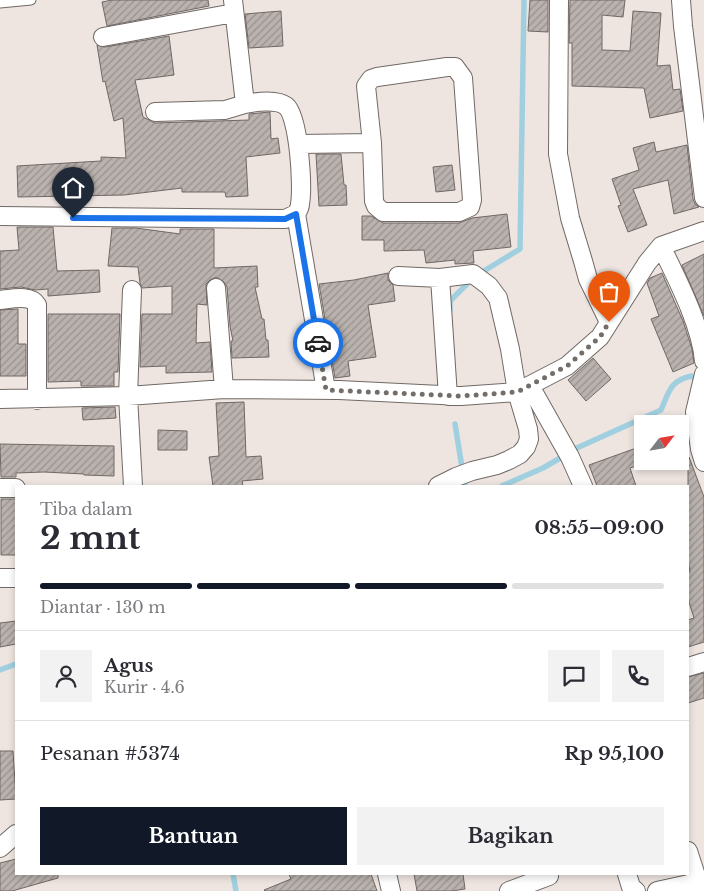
<!DOCTYPE html>
<html lang="id">
<meta charset="utf-8">
<style>
body{margin:0;font-family:"Libre Baskerville",serif;background:#f2f2f3;color:#2b2b33;height:100vh;display:flex;flex-direction:column;font-size:19px;white-space:nowrap}
*{box-sizing:border-box;margin:0}
p{font-size:16px;color:#7c7c81}
.icon{flex:none;width:28px;height:28px;fill:none;stroke:currentColor;stroke-width:2;stroke-linecap:round;stroke-linejoin:round}
.map{position:relative;flex:1;overflow:hidden}
.sheet{position:absolute;left:15px;top:485px;width:674px;height:390px;display:flex;flex-direction:column;background:#fff;border-radius:0px;box-shadow:0 2px 8px #0003}
.sheet>*{flex:none}
.needle{width:32px;rotate:59deg}
.buttons{position:absolute;left:634px;top:415px;display:grid;gap:10px}
.buttons a{display:grid;place-items:center;width:55px;height:55px;border-radius:0px;background:#fff;box-shadow:0 2px 8px #0003;font-size:25px}
.pin{position:absolute;display:grid;place-items:center;width:42px;height:42px;color:#fff;margin:-51px -21px;border-radius:50% 50% 50% 0;rotate:-45deg;box-shadow:0 0 5px #0007}
.pin .icon{rotate:45deg}
.courier{position:absolute;display:grid;place-items:center;width:50px;height:50px;margin:-25px;border:4px solid #1a73e8;border-radius:50%;background:#fff;color:#222;box-shadow:0 1px 6px #0007}
.summary em{font-style:normal;font-weight:700}
.summary div{display:flex;flex-direction:column-reverse}
.summary{display:flex;align-items:center;justify-content:space-between;height:85px;padding:0 25px}
h1{font-size:32px;font-weight:700;line-height:38px}
.bar{display:grid;grid-template-columns:repeat(4,1fr);gap:8px 5px;align-content:center;height:60px;padding:0 25px}
.bar i{height:6px;border-radius:4px;background:#e1e1e2}
.bar .current{background:#111827}
.bar p{grid-column:span 4}
.line{display:flex;align-items:center;gap:12px;padding:0 25px;border-top:1px solid #e1e1e2}
.line div{flex:1}
.round{display:grid;place-items:center;flex:none;width:52px;height:52px;border-radius:0px;background:#f2f2f3}
.primary-button{display:flex;gap:10px;margin-top:auto;padding:10px 25px}
.primary-button a{flex:1;height:58px;border-radius:0px;background:#111827;color:#fff;font-size:20px;font-weight:700;line-height:58px;text-align:center}
.primary-button a+a{background:#f2f2f3;color:#2b2b33}
.map>svg:first-child{display:block}
.lines{fill:none;stroke-linecap:round;stroke-linejoin:round}
.stream{stroke:#a0d0e0;stroke-width:5.5}
.building{fill:url(#building-hatch);stroke:#706864}
.service-casing{stroke:#706965;stroke-width:11}
.minor-casing{stroke:#706965;stroke-width:20}
.service{stroke:#fff;stroke-width:9}
.minor{stroke:#fff;stroke-width:18}
.done{stroke:#746e6b;stroke-width:5;stroke-dasharray:0 9}
.route{stroke:#1a73e8;stroke-width:6}
</style>
<div class="map">
<svg width="704" height="891" viewBox="0 0 704 891">
<defs>
<pattern id="building-hatch" width="6" height="6" patternUnits="userSpaceOnUse" patternTransform="scale(1.25)"><rect width="6" height="6" fill="#bab2ae"/><path d="M-1 1l2-2M0 6l6-6M5 7l2-2" fill="none" stroke="#98918e"/></pattern>
</defs>
<rect width="100%" height="100%" fill="#eee5e0"/>
<g class="lines">
<path class="stream" d="M450,310v-9l24,-24 46,-28 4,-249
M455,424l10,62
M502,486l41,-18 36,-21 82,-37c8,-18 9,-30 31,-34l8,7
M0,670l16,-6
M233,874l3,17"/>
</g>
<path class="building" d="M112,0h96l1,6 -102,20 -5,-24z
M530,0h18v32l-20,-1z
M570,0h55l-2,17 -21,-2v35l28,1 3,-40 28,2 -4,53 13,-1 3,25 7,-1 3,22 -33,7 -6,-30 -72,-2v-43h-3z
M281,11l2,35 -34,2 -4,-34z
M169,36l5,39 -39,5 8,37 12,6 94,-3v-6l21,-2 1,27 7,-1 2,15 -34,4 2,39 -22,1 -1,-5h-43v-4l-58,7 -106,2 -1,-31 84,-5v-4l25,1 -3,-40 -9,3 -9,-40 -2,1 -6,-37 8,2z
M654,142l2,10 31,-7 6,54 2,5 4,3 -25,7 -6,-34 -35,9 14,36 -19,7 -10,-26 3,-1 -9,-26 27,-9 -6,-22z
M316,154h25l3,31h2l1,20 -28,1z
M452,165l3,25 -19,2 -3,-25z
M507,214l4,33 -38,4 1,12 -19,1v-4l-29,3 -2,-13 -40,1v-11h-22v-24h9l12,7h76l13,-5z
M17,227h36l4,44 42,-1 1,22 -52,4v-7l-13,1 -14,-3 -21,2v-38l19,-1z
M112,228h24l44,6v-5h34v39l43,-2 1,21h-3l7,32h2l2,21h2l1,17 -37,1 -1,-17h2l-3,-15 -3,-39 -3,-5 -8,-5 -6,3 -4,4 1,21 -10,-1 -1,39 14,-1 2,30 -46,1v-7l-26,1 2,-53h30v-28l-30,2 -2,-5 -2,-16 -30,-1z
M704,254v62l-22,-51z
M388,273v7l5,5 2,16 -27,4 8,52 -28,4 2,15 -15,2 -16,-94 35,-4z
M662,273l21,48 9,28 2,14 -21,9 -22,-53 8,-3 -12,-33 3,-5z
M18,309v35h8v32h-26v-66z
M48,314h72l-2,58h-4v14h-33v-5l-33,1z
M593,358l18,21 -25,22 -18,-21z
M244,402l2,55 15,-1 2,23 -21,2 1,5h-30l-4,-29 10,-1 -3,-53z
M115,407l1,11 -33,2 -1,-12z
M158,430l29,1v19h-29z
M0,444l114,2v30l-30,-1v-1l-40,-2 -28,1v4h-15z
M642,446v18l-12,4 6,18h-39l-8,-21z
M688,457h1l15,40v145l-16,5v-27l6,-2 -6,-19v-26l2,-1 -2,-12z
M1,499h15v56h-15z
M16,621v23l-16,3v-24z
M704,673v25l-16,5v-26z
M0,751h13l3,48 -16,1z
M16,859v15h42v4l-46,13h-12v-28z
M289,874h82l6,17h-112l-1,-1 27,-11z
M414,874h49l2,15 -13,2h-35z"/>
<g class="lines">
<g class="service-casing">
<path id="service" d="M0,3l31,-3"/>
</g>
<g class="minor-casing">
<path id="minor" d="M559,0l-1,154 12,64 13,43 5,18 21,43
M681,0l2,26 21,172
M103,37l131,-24
M447,67h8l8,11 9,122 -2,7 -11,5h-76l-7,-6 -2,-5 -2,-58 -6,-57 5,-7 6,-2z
M155,112l70,-2 20,-6
M299,144l73,-1
M296,214l30,176
M0,216l285,3 11,-5c2,-3 4,-6 4,-10 3,-17 -1,-88 -14,-98 -9,-7 -31,-4 -41,-2l-12,-104
M661,246c16,33 40,79 43,115
M398,276l42,2
M216,288l8,101
M132,290l-4,106 5,90
M0,300c11,-1 31,-6 37,5v95
M704,374l-9,38 5,37 4,13
M530,386l40,71 13,29
M0,399l128,-3 96,-7 115,1 122,6 56,-4 50,-26 33,-29 47,-74 14,-17 43,-15
M438,486l18,-9 16,-6 25,-6 12,-5 11,-6 6,-7 3,-8 -1,-10 -11,-37 -7,-43 -12,-51 -9,-12 -16,-12 -33,4 8,118
M0,488h16
M0,578h16
M688,667l16,-5
M0,848l16,-14
M688,851l10,31 5,9
M387,874l4,17
M627,874l4,13 5,4
M509,891l40,-15
M657,891l41,-9"/>
</g>
<use href="#service" class="service"/>
<use href="#minor" class="minor"/>
</g>
<g class="lines">
<path class="done" d="M318,343l8,47 135,6 56,-4 50,-26 33,-29 9,-15"/>
<path class="route" d="M73,218l212,1 11,-5 22,129"/>
</g>
</svg>
<div class="buttons">
<a><svg class="needle" viewBox="-14 -14 28 28"><path d="M0-13l5 13h-10z" fill="#e53935"/><path d="M0 13l5-13h-10z" fill="#7c7c81"/></svg></a>
</div>
<div class="pin" style="left:609px;top:322px;background:#ea580c"><svg class="icon" aria-label="bag" viewBox="0 0 24 24"><path d="M5 8h14l-1 12H6zM9 8a3 3 0 0 1 6 0"/></svg></div>
<div class="pin" style="left:73px;top:218px;background:#1f2937"><svg class="icon" aria-label="home" viewBox="0 0 24 24"><path d="M3 11l9-7 9 7M6 9v11h12V9"/></svg></div>
<div class="courier" style="left:318px;top:343px"><svg class="icon" aria-label="car" viewBox="0 0 24 24"><path d="M5 17H2v-5l4-1 3-4h7l3 4 3 1v5h-3M9 17h6M6 11h13"/><circle cx="7" cy="17" r="2"/><circle cx="17" cy="17" r="2"/></svg></div>
<section class="sheet">
<div class="summary"><div><h1>2 mnt</h1><p>Tiba dalam</p></div><em>08:55–09:00</em></div>
<div class="bar"><i class="current"></i><i class="current"></i><i class="current"></i><i></i><p>Diantar · 130 m</p></div>
<div class="line" style="height:90px"><a class="round"><svg class="icon" aria-label="person" viewBox="0 0 24 24"><circle cx="12" cy="8" r="4"/><path d="M4 21q1-7 8-7t8 7"/></svg></a><div><b>Agus</b><p>Kurir · 4.6</p></div><a class="round"><svg class="icon" aria-label="chat" viewBox="0 0 24 24"><path d="M4 5h16v11H9l-5 4z"/></svg></a><a class="round"><svg class="icon" aria-label="phone" viewBox="0 0 24 24"><path d="M5 4h4l2 5-3 2q2 4 5 5l2-3 5 2v4C11 20 4 13 5 4z"/></svg></a></div>
<div class="line" style="height:65px"><div>Pesanan #5374</div><b>Rp 95,100</b></div>
<div class="primary-button"><a>Bantuan</a><a>Bagikan</a></div>
</section>
</div>
